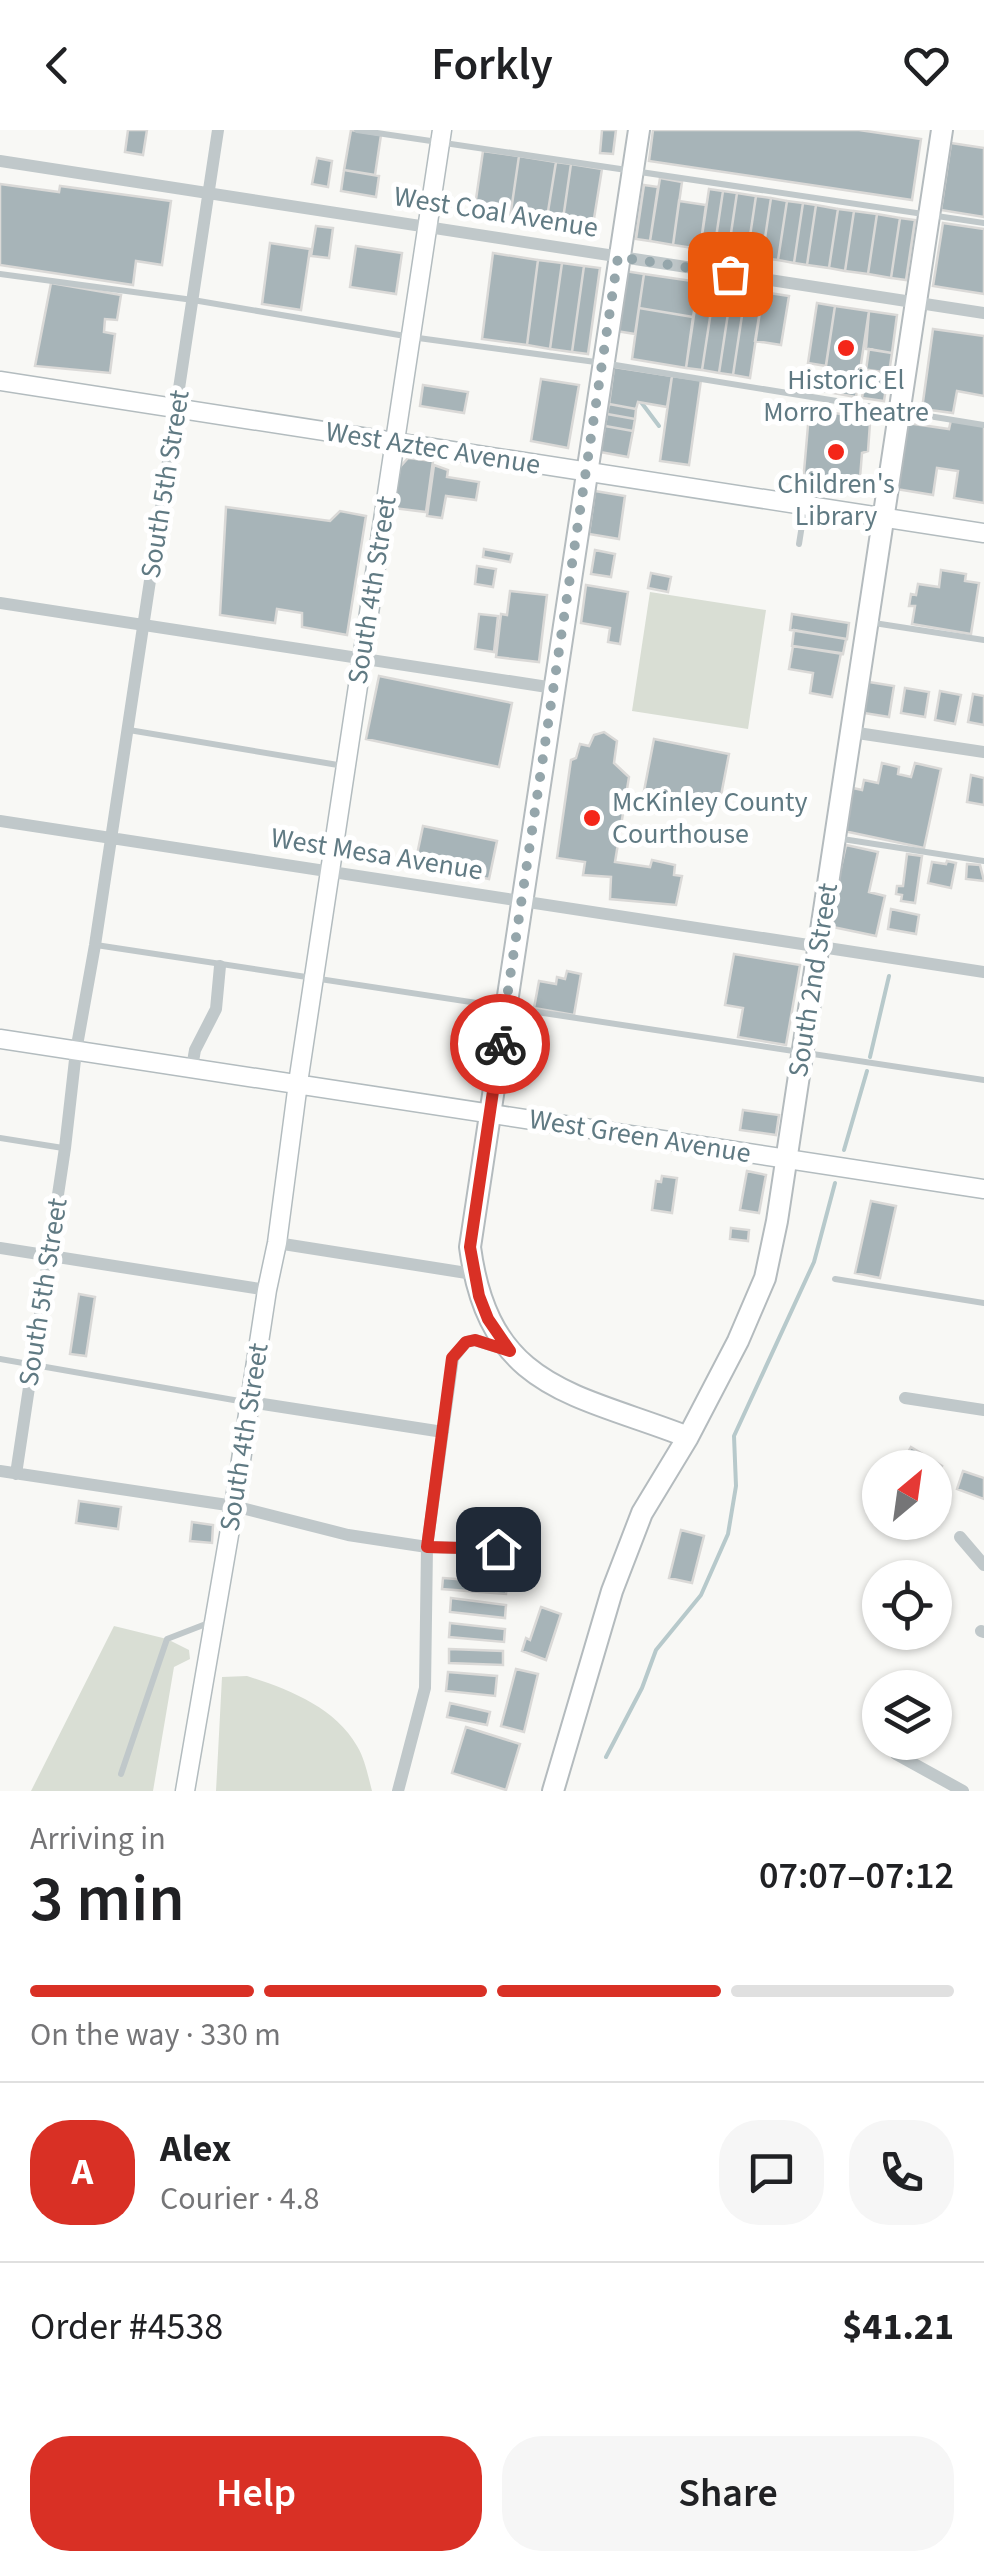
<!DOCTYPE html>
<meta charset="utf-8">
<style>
body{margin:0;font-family:"Source Sans 3",sans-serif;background:#f6f6f6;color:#202124;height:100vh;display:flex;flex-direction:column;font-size:38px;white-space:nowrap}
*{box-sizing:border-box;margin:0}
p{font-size:32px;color:#757577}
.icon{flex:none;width:55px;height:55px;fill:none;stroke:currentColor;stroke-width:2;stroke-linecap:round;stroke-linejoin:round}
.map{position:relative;height:1661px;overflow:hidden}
.panel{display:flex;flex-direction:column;background:#fff;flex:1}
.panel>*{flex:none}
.needle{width:65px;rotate:29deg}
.fabs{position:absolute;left:862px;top:1320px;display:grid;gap:20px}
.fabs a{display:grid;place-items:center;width:90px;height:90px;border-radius:50%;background:#fff;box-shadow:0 2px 8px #0004;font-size:50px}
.pin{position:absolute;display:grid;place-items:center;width:85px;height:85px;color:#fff;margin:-42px;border-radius:20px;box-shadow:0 5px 15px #0006}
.courier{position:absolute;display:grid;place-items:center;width:100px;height:100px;margin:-50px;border:8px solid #d93025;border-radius:50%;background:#fff;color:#222;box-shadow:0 2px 12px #0007}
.headline em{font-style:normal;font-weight:600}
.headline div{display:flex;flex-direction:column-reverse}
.headline{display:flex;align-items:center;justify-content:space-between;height:170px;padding:0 30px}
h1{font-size:65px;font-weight:600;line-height:75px}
.bar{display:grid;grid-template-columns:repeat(4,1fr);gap:15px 10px;align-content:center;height:120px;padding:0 30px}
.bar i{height:12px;border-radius:8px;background:#e0e0e0}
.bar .selected{background:#d93025}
.bar p{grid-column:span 4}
.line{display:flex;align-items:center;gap:25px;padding:0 30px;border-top:2px solid #e0e0e0}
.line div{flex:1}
.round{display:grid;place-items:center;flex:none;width:105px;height:105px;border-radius:40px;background:#f6f6f6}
.button{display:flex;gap:20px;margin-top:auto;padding:20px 30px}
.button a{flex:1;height:115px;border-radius:40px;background:#d93025;color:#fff;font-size:40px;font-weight:600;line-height:115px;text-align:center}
.button a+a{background:#f6f6f6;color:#202124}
header{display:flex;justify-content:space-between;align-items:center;height:130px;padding:0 30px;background:#fff;font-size:45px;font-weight:600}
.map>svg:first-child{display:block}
.green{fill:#d9ded4}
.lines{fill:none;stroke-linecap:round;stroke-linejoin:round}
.stream{stroke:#b7c9cb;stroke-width:4}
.building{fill:#a7b4b8;stroke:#dad9d7;stroke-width:2.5}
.secondary-casing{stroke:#b3bcbf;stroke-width:21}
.primary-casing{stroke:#b4bbbe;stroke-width:24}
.lane{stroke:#c0c8ca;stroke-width:6}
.street{stroke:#c0c8ca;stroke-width:12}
.secondary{stroke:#fff;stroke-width:18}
.primary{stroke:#fff;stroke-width:20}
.done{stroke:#95a6ab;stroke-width:10;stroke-dasharray:0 18}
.route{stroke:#d93025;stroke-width:12}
.poi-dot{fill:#f42619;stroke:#fff;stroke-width:4}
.labels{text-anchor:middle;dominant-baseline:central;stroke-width:10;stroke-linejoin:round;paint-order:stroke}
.street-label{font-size:28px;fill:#607a83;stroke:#fff}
.poi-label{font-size:28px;fill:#607a83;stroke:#fff}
</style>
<header><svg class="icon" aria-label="back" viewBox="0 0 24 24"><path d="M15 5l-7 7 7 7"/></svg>Forkly<svg class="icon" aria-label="heart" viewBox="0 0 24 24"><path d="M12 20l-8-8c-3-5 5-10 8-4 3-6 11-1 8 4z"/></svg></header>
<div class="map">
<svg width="984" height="1661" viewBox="0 0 984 1661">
<rect width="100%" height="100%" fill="#f8f8f5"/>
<path class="green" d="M650,462l116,18 -18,119 -116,-18z
M114,1496l53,13 22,11 1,9 -16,8 -21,124h-122z
M247,1546c41,13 88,31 110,70 8,13 11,30 15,45h-156l6,-114z"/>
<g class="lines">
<path class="stream" d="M641,272l18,24
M870,927l19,-81
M844,1020l23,-79
M606,1627l36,-69 14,-38 45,-55 27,-61 8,-48 -2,-50 80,-174 21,-79"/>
</g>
<path class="building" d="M128,0h19l-4,25 -18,-3z
M351,0l30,5 -6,40 -31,-5z
M602,0h14l-3,24 -13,-1z
M653,0h206l62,9 -9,61 -263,-39z
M951,13l33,5v69l-43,-7z
M483,21l36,5 -9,62 -36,-5z
M519,26l37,6 -10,62 -36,-6z
M317,28l15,3 -4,26 -16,-3z
M556,32l15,2 -9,62 -16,-2z
M571,34l31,5 -10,62 -30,-5z
M344,40l35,6 -3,21 -35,-6z
M660,48l22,4 -9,63 -23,-4z
M0,54l59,8 1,-6 111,15 -9,64 -26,-4 -3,24 -133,-20z
M644,55l14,2 -8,54 -14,-2z
M709,59l14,2 -9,60 -14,-2z
M723,61l14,2 -9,60 -14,-2z
M737,63l19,3 -9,60 -19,-3z
M756,66l15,2 -9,60 -15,-2z
M771,68l16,3 -9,59 -16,-2z
M679,71l27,4 -6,44 -27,-4z
M787,71l16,2 -9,60 -16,-3z
M803,73l13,2 -9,60 -13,-2z
M816,75l22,4 -9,59 -22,-3z
M838,79l16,2 -9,60 -16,-3z
M854,81l23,3 -9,60 -23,-3z
M877,84l23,4 -9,60 -23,-4z
M900,88l15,2 -9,60 -15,-2z
M943,93l41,6v65l-51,-8z
M316,96l17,2 -4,30 -18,-2z
M270,113l40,6 -9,61 -39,-6z
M356,116l46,7 -6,41 -46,-7z
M493,123l45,7 -11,85 -45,-6z
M538,130l24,3 -12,86 -23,-4z
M562,133l22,3 -12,86 -22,-3z
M584,136l16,2 -12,86 -16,-2z
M625,141l19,3 -9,60 -19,-3z
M644,144l55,8 -6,35 -54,-9z
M699,152l16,3 -13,85 -16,-2z
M51,153l70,12 -4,25 -12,-1 -1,13 11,2 -5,39 -75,-7z
M715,155l17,2 -13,86 -17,-3z
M732,157l14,2 -13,86 -14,-2z
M746,159l17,3 -13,86 -17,-3z
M763,162l26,4 -8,49 -26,-4z
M817,173l18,3 -9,60 -18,-3z
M835,176l34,5 -13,86 -34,-6z
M639,178l54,9 -7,51 -54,-9z
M869,181l28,4 -5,38 -26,-4z
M933,199l51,7v60l-27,-5 -4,22 -31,-4z
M869,219l23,4 -3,20 -23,-3z
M614,237l58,9 -5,31 -29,-5 -2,7 -27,-5z
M869,240l20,3 -3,15 -20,-3z
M672,246l29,4 -12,85 -29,-4z
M541,249l38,6 -11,63 -37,-7z
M423,255l45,7 -4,21 -44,-7z
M864,255l22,3 -2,13 -22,-3z
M609,274l27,5 -1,10 -28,-5z
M816,280l49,8 5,5 -2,28 -6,2 -2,25 6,4 -7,11 -56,-10 6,-69z
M607,284l28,5 -2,12 -28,-5z
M951,290l33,6v77l-30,-5 4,-27 -21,-3 -4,27 -37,-6 11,-66 42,6z
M605,296l28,5 -5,26 -28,-5z
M408,328l25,3 -7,51 -33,-4 7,-41z
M434,335l14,5 -1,7 32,5 -3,18 -30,-4 -4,22 -15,-2z
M595,361l30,5 -6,43 -30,-5z
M226,377l104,14 10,-10 26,5 -19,119 -45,-8v-14l-25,-4 -2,14 -55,-8z
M484,419l28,5 -2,8 -27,-5z
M595,420l20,4 -4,23 -20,-3z
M477,436l19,3 -3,18 -18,-3z
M941,440l25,4 -1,7 14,2 -8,51 -59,-10 3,-18h-6l2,-12 5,1 2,-11 21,3z
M651,443l20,4 -3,15 -20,-4z
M586,455l42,7 -8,52 -12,-2 2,-14 -29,-5z
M510,461l37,4 -8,67 -43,-5 5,-43 6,1z
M479,484l19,2 -4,36 -19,-3z
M792,484l57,9 -2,16 -57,-9z
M794,500l52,9 -3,15 -51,-8z
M793,516l48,7 -9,44 -22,-4 3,-20 -24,-4z
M379,546l133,27 -13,64 -133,-28z
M869,552l25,4 -5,31 -25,-4z
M905,558l24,4 -4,25 -24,-4z
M940,561l21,4 -6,29 -20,-4z
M973,564l11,2v29l-16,-3z
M604,602l13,9 -3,22 15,14 -14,85 35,5 2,-7 23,5 -1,10 8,1 -6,29 -66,-6 1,-22 -28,-2 2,-13 -28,-4 14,-98 5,-2 4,-14 9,2 5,-11z
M654,609l75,15 -10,52 -75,-15z
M882,633l17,4 -1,7 13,3 4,-14 26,6 -17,79 -80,-17 9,-43 9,2 2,-10 14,3z
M971,645l13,3v27l-17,-3z
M423,696l74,15 -8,38 -74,-15z
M846,715l32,7 -9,40 16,4 -9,40 -48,-10z
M907,724l15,2 -7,47 -14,-2 1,-6 -6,-1 1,-8h6z
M947,731l9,2 -5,25 -23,-5 4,-21 14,2z
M967,734l13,1 4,16 -18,-2z
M891,779l28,6 -3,19 -28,-5z
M734,824l66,11 -14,80 -48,-8 5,-29 -18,-3z
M567,841l14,3 -7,41 -40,-7 5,-27 17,3 1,-7 8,2z
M743,980l36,5 -3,20 -36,-5z
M747,1041l19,4 -7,38 -19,-3z
M662,1046l15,2 -5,35 -20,-3 4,-29 5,1z
M871,1071l25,5 -16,72 -25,-5z
M731,1098l18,2 -1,11 -18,-2z
M79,1164l16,3 -9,59 -16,-2z
M911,1317l31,19 -7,12v-10h-36z
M963,1341l21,7v21l-27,-10z
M79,1371l42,6 -3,22 -42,-6z
M192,1392l21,3 -1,18 -22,-2z
M681,1400l23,6 -12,47 -23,-5z
M443,1448l64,5 -1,11 -64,-5z
M451,1468l55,7 -1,13 -55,-6z
M541,1477l20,7 -15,46 -24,-9 4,-13 4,2z
M450,1493l55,6 -1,13 -55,-5z
M449,1519l54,2v14l-54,-2z
M516,1539l22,5 -14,58 -23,-6z
M448,1542l49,4 -2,20 -49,-5z
M450,1573l40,9 -3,13 -40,-8z
M466,1597l54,17 -14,46 -54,-17z"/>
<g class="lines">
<g class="secondary-casing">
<path id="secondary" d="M0,251l984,152
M0,909l984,150
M185,1661l49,-285 33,-216 10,-47 21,-160 144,-953"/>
</g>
<g class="primary-casing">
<path id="primary" d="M639,0l-169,1117c19,143 105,146 218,190
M553,1661l59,-200 30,-78 46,-76 50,-96 27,-63 12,-57 165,-1091"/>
</g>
<path class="lane" d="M357,0l627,93
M0,144l193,26 218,37 192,26 381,62
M799,414l6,-38
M874,493l110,17
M129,600l215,36
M836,708l148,23
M96,815l888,135
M0,1008l63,10
M835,1149l149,24
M0,1229l245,43
M121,1644l46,-135 44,-17"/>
<path class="street" d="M0,31l984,152
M0,473l554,85
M851,602l133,20
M0,691l984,151
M192,937l3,-17 21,-41 4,-43
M277,1113l196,31
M0,1118l267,42
M905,1268l79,12
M250,1272l193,30
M0,1341l234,35 114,29 79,12 107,3
M16,1344l49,-326 11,-97 19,-106 123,-815
M960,1407l24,28
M981,1501l3,1
M896,1624l67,37
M398,1661l27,-103 2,-141 26,-189 13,-16 9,-2 32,10"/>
<use href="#secondary" class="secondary"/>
<use href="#primary" class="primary"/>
</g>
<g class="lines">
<path class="done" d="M500,914l118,-787 112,17"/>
<path class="route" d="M498,1419l-71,-2 25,-189 14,-16 9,-2 35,11 -22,-32 -9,-23 -9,-49 30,-203"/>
</g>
<g class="poi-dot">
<circle cx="846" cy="218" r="10"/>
<circle cx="836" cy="322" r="10"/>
<circle cx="592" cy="688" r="10"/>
</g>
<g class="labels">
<g class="street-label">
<text transform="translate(496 82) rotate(9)">West Coal Avenue</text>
<text transform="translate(433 318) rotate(9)">West Aztec Avenue</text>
<text transform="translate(165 354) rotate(-81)">South 5th Street</text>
<text transform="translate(372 460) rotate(-81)">South 4th Street</text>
<text transform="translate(377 724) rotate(9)">West Mesa Avenue</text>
<text transform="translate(813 850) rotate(-81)">South 2nd Street</text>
<text transform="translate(640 1006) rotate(9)">West Green Avenue</text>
<text transform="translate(43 1162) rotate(-81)">South 5th Street</text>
<text transform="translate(244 1307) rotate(-81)">South 4th Street</text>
</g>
<g class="poi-label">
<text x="846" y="250">Historic El<tspan x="846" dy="32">Morro Theatre</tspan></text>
<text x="836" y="354">Children's<tspan x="836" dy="32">Library</tspan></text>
<text x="612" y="672" text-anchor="start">McKinley County<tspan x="612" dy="32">Courthouse</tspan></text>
</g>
</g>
</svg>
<div class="fabs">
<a><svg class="needle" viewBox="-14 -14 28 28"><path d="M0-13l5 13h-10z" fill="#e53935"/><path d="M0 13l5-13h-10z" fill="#757577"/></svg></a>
<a><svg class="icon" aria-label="locate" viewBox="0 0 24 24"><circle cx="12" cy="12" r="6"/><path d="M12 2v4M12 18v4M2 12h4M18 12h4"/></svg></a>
<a><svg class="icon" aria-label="layers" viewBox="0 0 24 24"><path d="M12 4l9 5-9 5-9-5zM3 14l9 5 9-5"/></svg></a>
</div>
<div class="pin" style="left:730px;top:144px;background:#ea580c"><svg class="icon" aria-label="bag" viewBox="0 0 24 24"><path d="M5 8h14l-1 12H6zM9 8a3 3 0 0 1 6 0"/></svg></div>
<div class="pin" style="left:498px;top:1419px;background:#1f2937"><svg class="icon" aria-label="home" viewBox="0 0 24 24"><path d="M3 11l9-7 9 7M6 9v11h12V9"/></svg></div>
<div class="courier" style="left:500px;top:914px"><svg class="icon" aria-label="bike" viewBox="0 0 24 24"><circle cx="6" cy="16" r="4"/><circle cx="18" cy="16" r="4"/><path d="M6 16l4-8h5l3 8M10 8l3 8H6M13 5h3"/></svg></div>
</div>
<section class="panel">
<div class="headline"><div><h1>3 min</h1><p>Arriving in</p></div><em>07:07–07:12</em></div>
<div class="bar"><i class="selected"></i><i class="selected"></i><i class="selected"></i><i></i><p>On the way · 330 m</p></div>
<div class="line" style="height:180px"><b class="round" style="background:#d93025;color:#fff">A</b><div><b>Alex</b><p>Courier · 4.8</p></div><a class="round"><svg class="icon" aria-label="chat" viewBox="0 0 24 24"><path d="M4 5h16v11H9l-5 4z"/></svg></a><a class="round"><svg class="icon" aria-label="phone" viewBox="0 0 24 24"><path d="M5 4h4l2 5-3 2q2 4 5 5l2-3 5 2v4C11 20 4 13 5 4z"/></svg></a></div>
<div class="line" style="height:130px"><div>Order #4538</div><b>$41.21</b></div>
<div class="button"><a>Help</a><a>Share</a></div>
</section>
